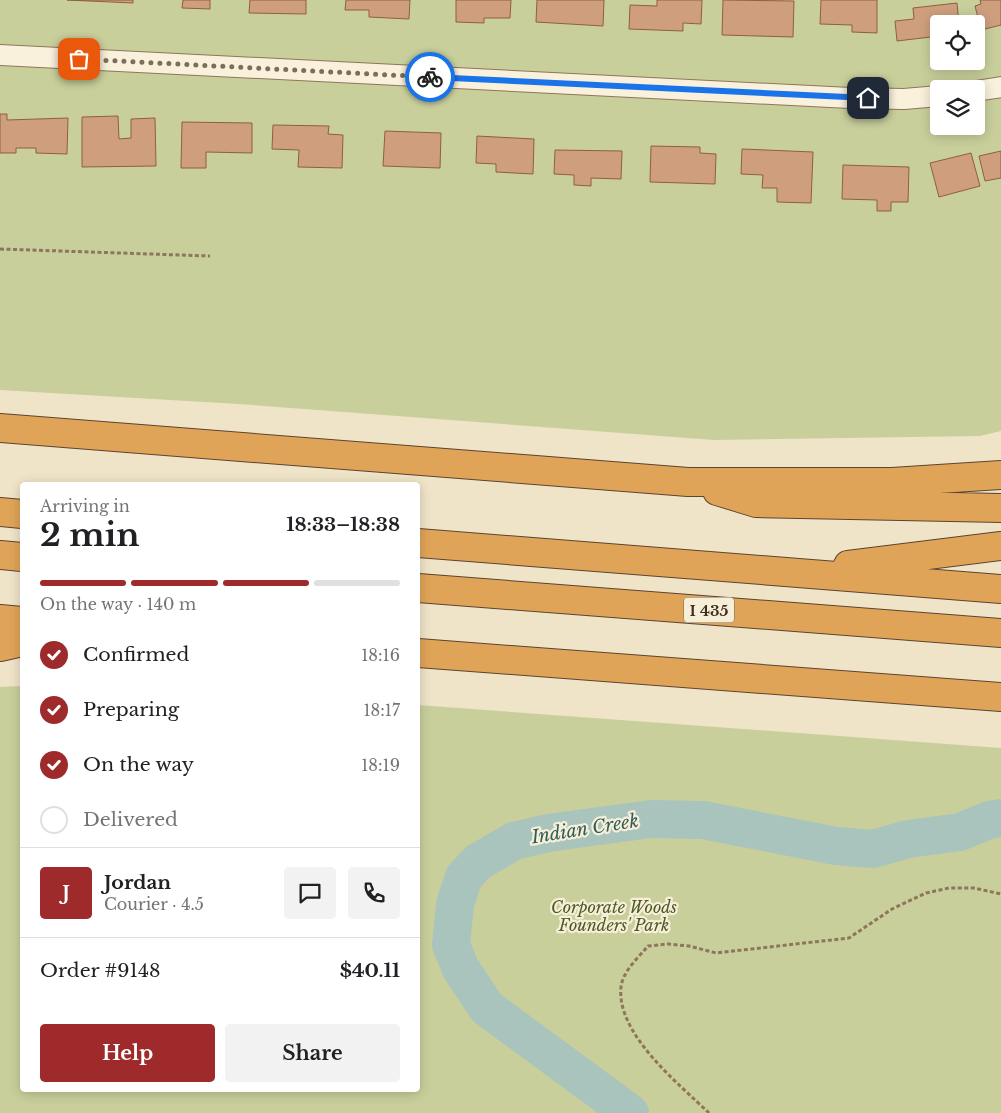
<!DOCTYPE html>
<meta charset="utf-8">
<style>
body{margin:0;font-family:"Libre Baskerville",serif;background:#f2f2f2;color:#202124;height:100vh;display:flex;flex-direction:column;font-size:19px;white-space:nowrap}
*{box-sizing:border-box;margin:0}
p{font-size:16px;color:#757577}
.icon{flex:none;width:28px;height:28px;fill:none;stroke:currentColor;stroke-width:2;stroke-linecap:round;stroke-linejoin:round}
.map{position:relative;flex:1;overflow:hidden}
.sheet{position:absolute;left:20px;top:482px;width:400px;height:610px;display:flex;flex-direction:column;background:#fff;border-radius:5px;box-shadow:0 2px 12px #0003}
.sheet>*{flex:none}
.fabs{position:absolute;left:930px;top:15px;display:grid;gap:10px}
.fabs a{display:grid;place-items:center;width:55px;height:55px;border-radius:5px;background:#fff;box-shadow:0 2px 12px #0003;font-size:25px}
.pin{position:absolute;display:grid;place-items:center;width:42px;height:42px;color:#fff;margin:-21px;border-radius:10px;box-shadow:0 2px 8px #0006}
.courier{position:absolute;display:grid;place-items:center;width:50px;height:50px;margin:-25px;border:4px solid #1a73e8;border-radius:50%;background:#fff;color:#222;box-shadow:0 1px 6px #0007}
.overview em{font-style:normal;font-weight:700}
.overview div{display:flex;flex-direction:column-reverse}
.overview{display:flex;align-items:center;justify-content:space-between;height:85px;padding:0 20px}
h1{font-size:32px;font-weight:700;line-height:38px}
.bar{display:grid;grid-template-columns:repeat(4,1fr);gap:8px 5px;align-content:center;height:60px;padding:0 20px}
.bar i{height:6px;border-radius:4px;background:#e0e0e0}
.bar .on{background:#9e2a2b}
.bar p{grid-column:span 4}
.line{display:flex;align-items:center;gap:12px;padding:0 20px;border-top:1px solid #e0e0e0}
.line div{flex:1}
.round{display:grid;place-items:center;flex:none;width:52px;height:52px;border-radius:5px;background:#f2f2f2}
ol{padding:0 20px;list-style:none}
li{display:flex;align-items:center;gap:15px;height:55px}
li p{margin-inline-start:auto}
li .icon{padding:5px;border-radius:50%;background:#9e2a2b;color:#fff;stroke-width:4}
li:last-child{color:#757577}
li i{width:28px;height:28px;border:2px solid #e0e0e0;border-radius:50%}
.action{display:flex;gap:10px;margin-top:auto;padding:10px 20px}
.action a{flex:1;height:58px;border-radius:5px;background:#9e2a2b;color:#fff;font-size:20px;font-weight:700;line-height:58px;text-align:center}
.action a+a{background:#f2f2f2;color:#202124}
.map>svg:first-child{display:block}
.green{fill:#c9cf9b;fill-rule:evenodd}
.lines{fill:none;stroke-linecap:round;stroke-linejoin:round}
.river{stroke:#a9c4bc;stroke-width:38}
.building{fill:#cf9f7d;stroke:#8d5f41}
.minor-casing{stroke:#8d765c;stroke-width:22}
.highway-casing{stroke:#5b4430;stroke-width:30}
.path{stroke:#8d765c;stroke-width:3;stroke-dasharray:4 2.5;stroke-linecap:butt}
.minor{stroke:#faf1dc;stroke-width:20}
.highway{stroke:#e0a458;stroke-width:28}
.done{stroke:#7c6e5b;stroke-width:5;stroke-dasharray:0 9}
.route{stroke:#1a73e8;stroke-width:6}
.labels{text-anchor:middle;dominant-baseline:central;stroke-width:4.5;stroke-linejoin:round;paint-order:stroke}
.shield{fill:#f7eed8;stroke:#756857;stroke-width:1}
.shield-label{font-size:15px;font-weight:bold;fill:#3d2e20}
.park-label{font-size:16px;font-style:italic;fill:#4d5a26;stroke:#f7eed8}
.water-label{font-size:18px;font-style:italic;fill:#2f5d5a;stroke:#f7eed8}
</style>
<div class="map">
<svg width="1001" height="1113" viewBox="0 0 1001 1113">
<rect width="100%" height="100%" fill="#f0e4c8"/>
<path class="green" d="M0,0h1001v431l-21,5 -266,4 -476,-36 -238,-14zM939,24h37v37h-37zM939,89h37v37h-37z
M22,686v404h396v-385l583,43v365h-1001v-426z"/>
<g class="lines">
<path class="river" d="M630,1113l-143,-105 -26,-39 -10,-24 4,-41 9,-27 14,-15 36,-21 34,-8 103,-14 52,1 133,26 37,3 35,-10 52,-7 29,-12 12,-2"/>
</g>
<path class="building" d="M67,0h66v3z
M183,0h27v9l-28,-1z
M250,0h56v14l-57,-1z
M346,0h64l-1,19 -40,-2v-7h-24z
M456,0h55l-1,18h-26v5l-28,-1z
M537,0h67l-1,26 -67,-4z
M657,0h45l-1,24 -18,-1v8l-54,-2 1,-24 27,1z
M723,0l71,1 -1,36 -71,-2z
M821,0h56v33l-25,-1v-7l-32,-1z
M980,0h21v25l-20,5 -6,-24 6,-2z
M957,3l2,21h-20v12l-42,5 -2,-20 19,-2 -1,-11z
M0,114h7v6l61,-2 -1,36 -31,-1v-5h-20v5h-16z
M118,116l1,23 12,-1v-19l24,-1 1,48 -74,1v-50z
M182,122l70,1v30l-46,-1v16h-25z
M273,125l56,1 -1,8 15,1 -1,33 -44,-1 1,-17 -27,-1z
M385,131l56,2 -1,35 -57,-2z
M477,136l57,3 -1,35 -37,-2v-8l-20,-1z
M651,146l49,1v6l16,1 -1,30 -65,-2z
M742,149l71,3 -2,51 -34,-1v-14h-15l1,-13 -22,-1z
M555,150l67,1 -1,28 -30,-1v8l-17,-1v-10l-20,-1z
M1001,151v27l-16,3 -6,-25z
M971,153l9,33 -41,11 -9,-34z
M843,165l66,2 -1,35h-17v9h-14v-11l-35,-1z"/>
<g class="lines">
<g class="minor-casing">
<path id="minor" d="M0,55l850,43 54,1 35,-3
M976,91l25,-4"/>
</g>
<g class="highway-casing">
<path id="highway" d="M0,428l688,54h204l109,-7
M717,491l39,12 245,5
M0,512l22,2
M418,543l583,46
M0,555l22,2
M848,565l153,-19
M418,588l583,45
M0,619l22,2
M0,647l22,-5
M418,653l583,44"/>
</g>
<path class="path" d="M0,249l210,7
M709,1113c-30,-29 -93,-79 -88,-126 2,-16 17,-29 27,-41l20,-2 21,2 27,7 133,-15 43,-29 34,-16 23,-5h25l27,6"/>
<use href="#minor" class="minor"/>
<use href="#highway" class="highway"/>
</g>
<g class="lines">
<path class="done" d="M79,59l351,18"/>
<path class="route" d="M430,77l438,21"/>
</g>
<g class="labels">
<rect class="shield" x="684" y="597.5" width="50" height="25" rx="4"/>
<g class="shield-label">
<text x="709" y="610">I 435</text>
</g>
<g class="park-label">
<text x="614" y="907">Corporate Woods<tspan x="614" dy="18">Founders' Park</tspan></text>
</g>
<g class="water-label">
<text transform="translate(585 829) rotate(-9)">Indian Creek</text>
</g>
</g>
</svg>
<div class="fabs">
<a><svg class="icon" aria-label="locate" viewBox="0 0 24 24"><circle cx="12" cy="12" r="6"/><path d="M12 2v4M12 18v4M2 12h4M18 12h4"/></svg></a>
<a><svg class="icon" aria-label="layers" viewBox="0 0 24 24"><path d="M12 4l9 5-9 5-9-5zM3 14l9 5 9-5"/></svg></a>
</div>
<div class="pin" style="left:79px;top:59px;background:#ea580c"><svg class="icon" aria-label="bag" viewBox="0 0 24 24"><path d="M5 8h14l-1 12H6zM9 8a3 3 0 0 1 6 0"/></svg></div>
<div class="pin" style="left:868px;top:98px;background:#1f2937"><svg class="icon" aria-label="home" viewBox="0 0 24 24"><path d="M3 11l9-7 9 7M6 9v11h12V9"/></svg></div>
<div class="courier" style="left:430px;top:77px"><svg class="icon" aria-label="bike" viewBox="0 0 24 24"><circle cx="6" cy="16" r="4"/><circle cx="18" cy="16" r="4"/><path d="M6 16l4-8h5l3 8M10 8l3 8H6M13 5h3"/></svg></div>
<section class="sheet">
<div class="overview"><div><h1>2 min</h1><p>Arriving in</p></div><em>18:33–18:38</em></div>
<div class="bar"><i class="on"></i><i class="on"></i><i class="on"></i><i></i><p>On the way · 140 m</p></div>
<ol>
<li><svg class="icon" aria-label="check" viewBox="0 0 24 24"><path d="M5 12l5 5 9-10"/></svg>Confirmed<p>18:16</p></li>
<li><svg class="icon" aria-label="check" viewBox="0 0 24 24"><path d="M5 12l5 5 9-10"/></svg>Preparing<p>18:17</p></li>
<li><svg class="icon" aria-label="check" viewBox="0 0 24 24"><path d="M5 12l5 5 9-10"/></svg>On the way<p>18:19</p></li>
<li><i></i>Delivered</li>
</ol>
<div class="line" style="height:90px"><b class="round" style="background:#9e2a2b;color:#fff">J</b><div><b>Jordan</b><p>Courier · 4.5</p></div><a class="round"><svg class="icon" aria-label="chat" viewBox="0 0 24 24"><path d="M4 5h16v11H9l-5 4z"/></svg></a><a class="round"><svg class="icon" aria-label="phone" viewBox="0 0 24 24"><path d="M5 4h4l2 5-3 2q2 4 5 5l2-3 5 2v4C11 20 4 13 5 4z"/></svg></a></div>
<div class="line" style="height:65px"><div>Order #9148</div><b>$40.11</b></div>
<div class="action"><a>Help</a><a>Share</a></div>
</section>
</div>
